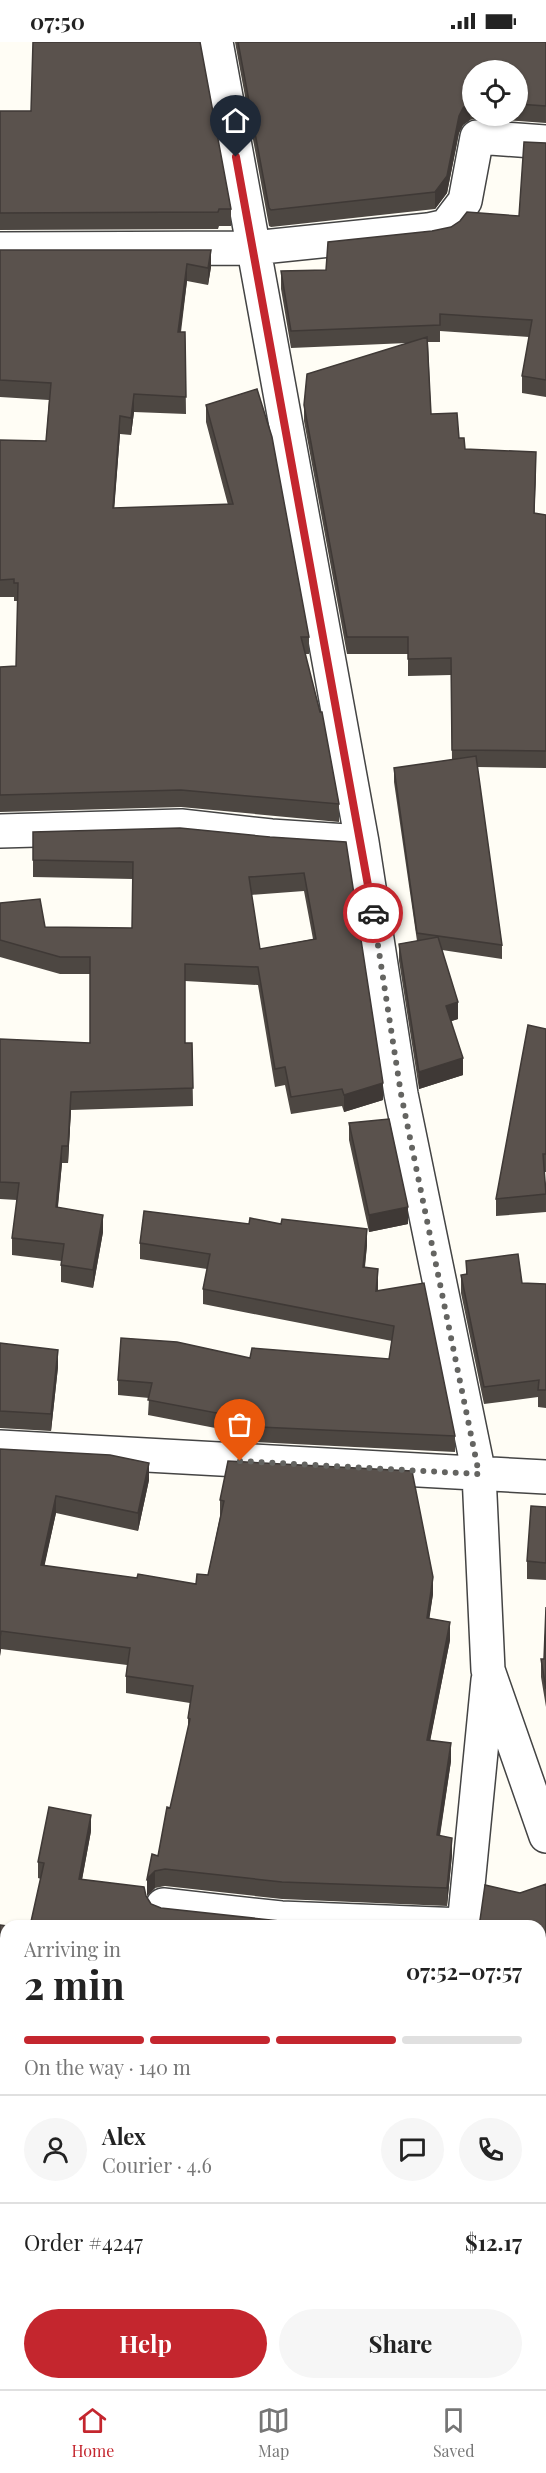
<!DOCTYPE html>
<meta charset="utf-8">
<style>
body{margin:0;font-family:"Playfair Display",serif;background:#f6f6f6;color:#222;height:100vh;display:flex;flex-direction:column;font-size:22px;white-space:nowrap}
*{box-sizing:border-box;margin:0}
p{font-size:20px;color:#767676}
.icon{flex:none;width:33px;height:33px;fill:none;stroke:currentColor;stroke-width:2;stroke-linecap:round;stroke-linejoin:round}
.map{position:relative;flex:1;overflow:hidden}
.drawer{position:absolute;left:0px;top:1878px;width:546px;height:470px;display:flex;flex-direction:column;background:#fff;border-radius:18px 18px 0 0;box-shadow:0 2px 4px #0004}
.drawer>*{flex:none}
.controls{position:absolute;left:462px;top:18px;display:grid;gap:12px}
.controls a{display:grid;place-items:center;width:66px;height:66px;border-radius:50%;background:#fff;box-shadow:0 2px 4px #0004;font-size:30px}
.pin{position:absolute;display:grid;place-items:center;width:51px;height:51px;color:#fff;margin:-62px -26px;border-radius:50% 50% 50% 0;rotate:-45deg;box-shadow:0 0 6px #0007}
.pin .icon{rotate:45deg}
.courier{position:absolute;display:grid;place-items:center;width:60px;height:60px;margin:-30px;border:4px solid #c4262e;border-radius:50%;background:#fff;color:#222;box-shadow:0 2px 8px #0007}
.summary em{font-style:normal;font-weight:700}
.summary div{display:flex;flex-direction:column-reverse}
.summary{display:flex;align-items:center;justify-content:space-between;height:102px;padding:0 24px}
h1{font-size:39px;font-weight:700;line-height:45px}
.bar{display:grid;grid-template-columns:repeat(4,1fr);gap:9px 6px;align-content:center;height:72px;padding:0 24px}
.bar i{height:8px;border-radius:4px;background:#e0e0e0}
.bar .active{background:#c4262e}
.bar p{grid-column:span 4}
.line{display:flex;align-items:center;gap:15px;padding:0 24px;border-top:2px solid #e0e0e0}
.line div{flex:1}
.round{display:grid;place-items:center;flex:none;width:63px;height:63px;border-radius:32px;background:#f6f6f6}
.action{display:flex;gap:12px;margin-top:auto;padding:12px 24px}
.action a{flex:1;height:69px;border-radius:36px;background:#c4262e;color:#fff;font-size:24px;font-weight:700;line-height:69px;text-align:center}
.action a+a{background:#f6f6f6;color:#222}
.status{display:flex;justify-content:space-between;align-items:center;height:42px;padding:0 30px;background:#fff;direction:ltr}
.status svg{height:16px;fill:currentColor}
.tabs{display:flex;justify-content:space-around;align-items:center;height:84px;border-top:2px solid #e0e0e0;background:#fff;font-size:16px;color:#767676}
.tabs a{display:grid;justify-items:center;gap:3px}
.tabs .active{color:#c4262e}
.map>svg:first-child{display:block}
.lines{fill:none;stroke-linecap:round;stroke-linejoin:round}
.minor-casing{stroke:#444;stroke-width:36}
.minor{stroke:#fff;stroke-width:33}
.wall{fill:#4d4742;fill-rule:evenodd}
.shaded-wall{fill:#3f3936}
.building{fill:#5a524d;stroke:#3f3936;stroke-width:1.5;fill-rule:evenodd}
.done{stroke:#646461;stroke-width:6;stroke-dasharray:0 10.8}
.route{stroke:#c4262e;stroke-width:8}
</style>
<div class="status"><b>07:50</b><svg viewBox="0 0 49 12"><path d="M0 12V9h3v3zM5 12V6h3v6zM10 12V3h3v9zM15 12V0h3v12zM26 1h20v11H26zM47 4h2v5h-2z"/></svg></div>
<div class="map">
<svg width="546" height="2347" viewBox="0 0 546 2347">
<rect width="100%" height="100%" fill="#fffdf5"/>
<g class="lines">
<g class="minor-casing">
<path id="minor" d="M216,0l146,800 39,252 78,380 9,196 58,166
M0,207l252,-1 176,-18 18,-4 19,-25 12,-64 69,5
M0,789l181,-5 90,10 91,6
M0,1405l546,30
M163,1863l118,13 183,7
M464,1884l24,-246
M0,2058h6
M540,2266h6
M431,2347v-5"/>
</g>
<use href="#minor" class="minor"/>
</g>
<path class="wall" d="M235,0h311v81l-68,-5 -8,2 -7,5 -4,8 -12,60 -12,16 -164,18 -2,-1zM472,28h46v46h-46z
M0,69l231,98v17h-12l-1,3 -218,1z
M546,101v254l-24,-4v-17l7,-39 -89,-6v11h-12l3,72 28,24 6,11 71,20 -2,45 12,1v253l-69,-1 25,178v14l-60,-9 16,69 -7,2 12,54 -44,14 -20,-128v-17l18,-3 -23,-159v-14l58,-8 -1,-85 -43,1v-22h-61l-43,-233v-16l103,-62 -116,5 -10,-59v-18l45,-1 106,-39 87,-15z
M0,208h211v17l-3,18 -21,-4 -6,51h4l1,82 -52,-2 -3,23 -11,-1 -6,74 114,-3 -22,-83v-17l103,232v17h-4l34,150v18l-158,-15 -181,5v-145l16,-1 2,-65h-4v-4h-14v-157l46,1 3,-41 -49,-3z
M33,790l237,5 76,5 37,258 -39,12 -2,-6 -51,8 -6,-29 -10,2 -17,-102 -73,-4v62h7l1,63 -122,4 -3,53h-6l-4,44 45,25 -10,56 -32,-6v-21l-49,-6v-17l5,-38 -17,-1v-160l90,4v-69h-30l-60,-17v-54l45,24 87,1 1,-49 -100,-2zM304,849l9,48 -53,10 -9,-54z
M546,987v143h-2l2,16v24l-50,4v-17z
M349,1081l59,101 -39,8 -20,-92z
M140,1201l227,2 -2,22 13,17v6l77,146v16l-219,-11v-9l-88,-17 1,-17 -31,-3v-15l132,-22 139,1 3,-18 -189,-37v-15l4,-20 -67,-10z
M466,1219l56,22 24,1v124l-8,-1v-10l-54,7 -23,-111v-18h5z
M0,1301l58,24 -7,64 -51,-3z
M0,1407l149,31 -11,51 -82,-18 -12,53 93,12 59,6 12,-9 12,-58v-17l8,-39 205,133 -4,24 21,22 -20,100 21,21 -11,75 12,19 -5,51 -165,-7 -117,-13 -10,2 -8,8 23,-88 18,-79v-11l2,-15 -64,-10v-17l1,-11 -126,-16 -1,7z
M546,1465v73l-19,-1v-18z
M546,1565v100l-5,-30v-18h3z
M91,1789l-9,49 64,16 5,8 10,4 119,13 122,5h-372l11,-47 -3,-1v-16z
M546,1842v186l-6,-1v-143l-20,-33z
M0,1883l6,1v155l-6,1z
M546,2100v102l-6,-1v-100z"/>
<path class="shaded-wall" d="M470,60v18l-7,5 -4,8 -12,60 -12,16v-17l24,-76 4,-8z
M211,208v17l-3,18v-17z
M187,222v17l-9,68v-17z
M134,352v18l-3,23v-17z
M120,374v18l-7,91v-17z
M536,410v17l-2,61v-17z
M458,960v17l-12,4v-17z
M463,1016v17l-44,14v-17z
M383,1041v17l-39,12v-17z
M71,1050v18l-3,53v-17z
M62,1104v17l-6,61v-17z
M408,1165v17l-39,8v-17z
M103,1173v17l-10,56v-18z
M367,1187v16l-4,37v-15z
M378,1227v15l-2,22v-15z
M58,1308v17l-7,64v-17z
M149,1421v17l-11,51v-18z
M56,1454v17l-15,69v-17z
M433,1535v17l-6,41v-17z
M450,1580v18l-23,117v-17z
M1,1589v18l-1,7v-17z
M451,1701v18l-14,92v-18z
M91,1773v16l-12,64v-16z
M452,1796v17l-5,51v-18z
M155,1829v17l-8,8v-17z
M97,2342h2l-1,5h-2z"/>
<path class="building" d="M33,0h167l31,167h-12l-1,3 -218,1v-102h31z
M238,0h308v64l-28,-2v-34h-46v32h-2l-7,6 -4,8 -12,60 -12,16 -164,18 -2,-2z
M524,100l22,1v237l-24,-4 10,-56 -92,-6v11l-149,6 -10,-60 45,-1 2,-28 104,-11 19,-4 9,-6 7,-9 52,4z
M0,208h211l-3,18 -21,-4 -9,68h7l1,65 -52,-3 -3,24 -11,-2 -7,92 120,-4 -27,-99 51,-16 15,48 37,200h-8l19,75h2l17,92 -158,-14 -181,5v-128l16,-1 2,-83h-4v-4l-14,1v-140l46,1 5,-58 -51,-3z
M427,295l4,77 26,-1 2,25h5l1,11 71,3 -2,61 12,2v236l-94,-1 -1,-92 -43,1v-22h-61l-43,-232 3,-31z
M476,714l26,189 -85,-12 -23,-165z
M180,786l90,9 76,5 37,241 -39,12 -2,-6 -51,8 -6,-30 -10,2 -17,-102 -73,-3v79h7l1,45 -122,4 -3,54h-6l-6,61 47,8 -10,55 -32,-5 3,-21 -52,-6 7,-55 -19,-1v-143l90,4v-86h-30l-60,-17v-37l40,-4 5,28 87,1 1,-66 -100,-2v-28zM304,831l12,66 -56,10 -11,-72z
M438,895l20,65 -12,4 17,52 -44,14 -20,-128z
M528,983l18,4v125h-3l3,40 -50,5z
M389,1077l19,88 -39,8 -20,-92z
M144,1169l105,13 1,-6 31,6 1,-5 85,10 -4,38 15,2 -2,22 48,-8 31,153 -219,-10 2,-9 -90,-17 4,-17 -34,-3 3,-42 56,4 73,16 2,-10 137,11 5,-33 -191,-37 7,-35 -70,-11z
M518,1212l4,29 24,1v106h-8l1,-10 -55,7 -23,-112 6,-1 -1,-13z
M0,1301l58,7 -7,64 -51,-3z
M0,1407l110,6 39,8 -11,50 -82,-17 -15,69 96,13 1,-4 58,10 1,-10 11,1 16,-74 -4,-1 8,-39 184,10 21,106 -6,41 23,4 -23,118 24,3 -14,92 15,3 -5,50 -165,-6 -117,-13 -10,2 -8,8 5,-25 6,2 9,-49 3,1 20,-89 -2,-1 5,-32 -67,-10 4,-28 -129,-17 -1,8z
M531,1464l15,1v56l-19,-2z
M546,1565v82l-5,-30h3z
M49,1765l42,8 -12,64 65,8 2,9 5,8 10,4 119,13 122,5h-242l-6,-1v1h-124l14,-63 -6,-1z
M546,1842v170l-6,-1v-127h-67l7,-6 5,-35 35,8z
M0,1883l7,1h-1v139l-6,1z
M546,2100v86l-6,-1v-84z
M1,2225l5,1v116h91l-1,5h-96v-116z
M546,2268v79h-63l1,-5h56v-73z
M155,2342h184v5h-184z"/>
<g class="lines">
<path class="done" d="M240,1419l239,13 -78,-380 -28,-181"/>
<path class="route" d="M236,115l137,756"/>
</g>
</svg>
<div class="controls">
<a><svg class="icon" aria-label="locate" viewBox="0 0 24 24"><circle cx="12" cy="12" r="6"/><path d="M12 2v4M12 18v4M2 12h4M18 12h4"/></svg></a>
</div>
<div class="pin" style="left:240px;top:1419px;background:#ea580c"><svg class="icon" aria-label="bag" viewBox="0 0 24 24"><path d="M5 8h14l-1 12H6zM9 8a3 3 0 0 1 6 0"/></svg></div>
<div class="pin" style="left:236px;top:115px;background:#1f2937"><svg class="icon" aria-label="home" viewBox="0 0 24 24"><path d="M3 11l9-7 9 7M6 9v11h12V9"/></svg></div>
<div class="courier" style="left:373px;top:871px"><svg class="icon" aria-label="car" viewBox="0 0 24 24"><path d="M5 17H2v-5l4-1 3-4h7l3 4 3 1v5h-3M9 17h6M6 11h13"/><circle cx="7" cy="17" r="2"/><circle cx="17" cy="17" r="2"/></svg></div>
<section class="drawer">
<div class="summary"><div><h1>2 min</h1><p>Arriving in</p></div><em>07:52–07:57</em></div>
<div class="bar"><i class="active"></i><i class="active"></i><i class="active"></i><i></i><p>On the way · 140 m</p></div>
<div class="line" style="height:108px"><a class="round"><svg class="icon" aria-label="person" viewBox="0 0 24 24"><circle cx="12" cy="8" r="4"/><path d="M4 21q1-7 8-7t8 7"/></svg></a><div><b>Alex</b><p>Courier · 4.6</p></div><a class="round"><svg class="icon" aria-label="chat" viewBox="0 0 24 24"><path d="M4 5h16v11H9l-5 4z"/></svg></a><a class="round"><svg class="icon" aria-label="phone" viewBox="0 0 24 24"><path d="M5 4h4l2 5-3 2q2 4 5 5l2-3 5 2v4C11 20 4 13 5 4z"/></svg></a></div>
<div class="line" style="height:78px"><div>Order #4247</div><b>$12.17</b></div>
<div class="action"><a>Help</a><a>Share</a></div>
</section>
</div>
<nav class="tabs">
<a class="active"><svg class="icon" aria-label="home" viewBox="0 0 24 24"><path d="M3 11l9-7 9 7M6 9v11h12V9"/></svg>Home</a>
<a><svg class="icon" aria-label="map" viewBox="0 0 24 24"><path d="M3 6l6-2 6 2 6-2v14l-6 2-6-2-6 2zM9 4v14M15 6v14"/></svg>Map</a>
<a><svg class="icon" aria-label="saved" viewBox="0 0 24 24"><path d="M7 4h10v16l-5-4-5 4z"/></svg>Saved</a>
</nav>
